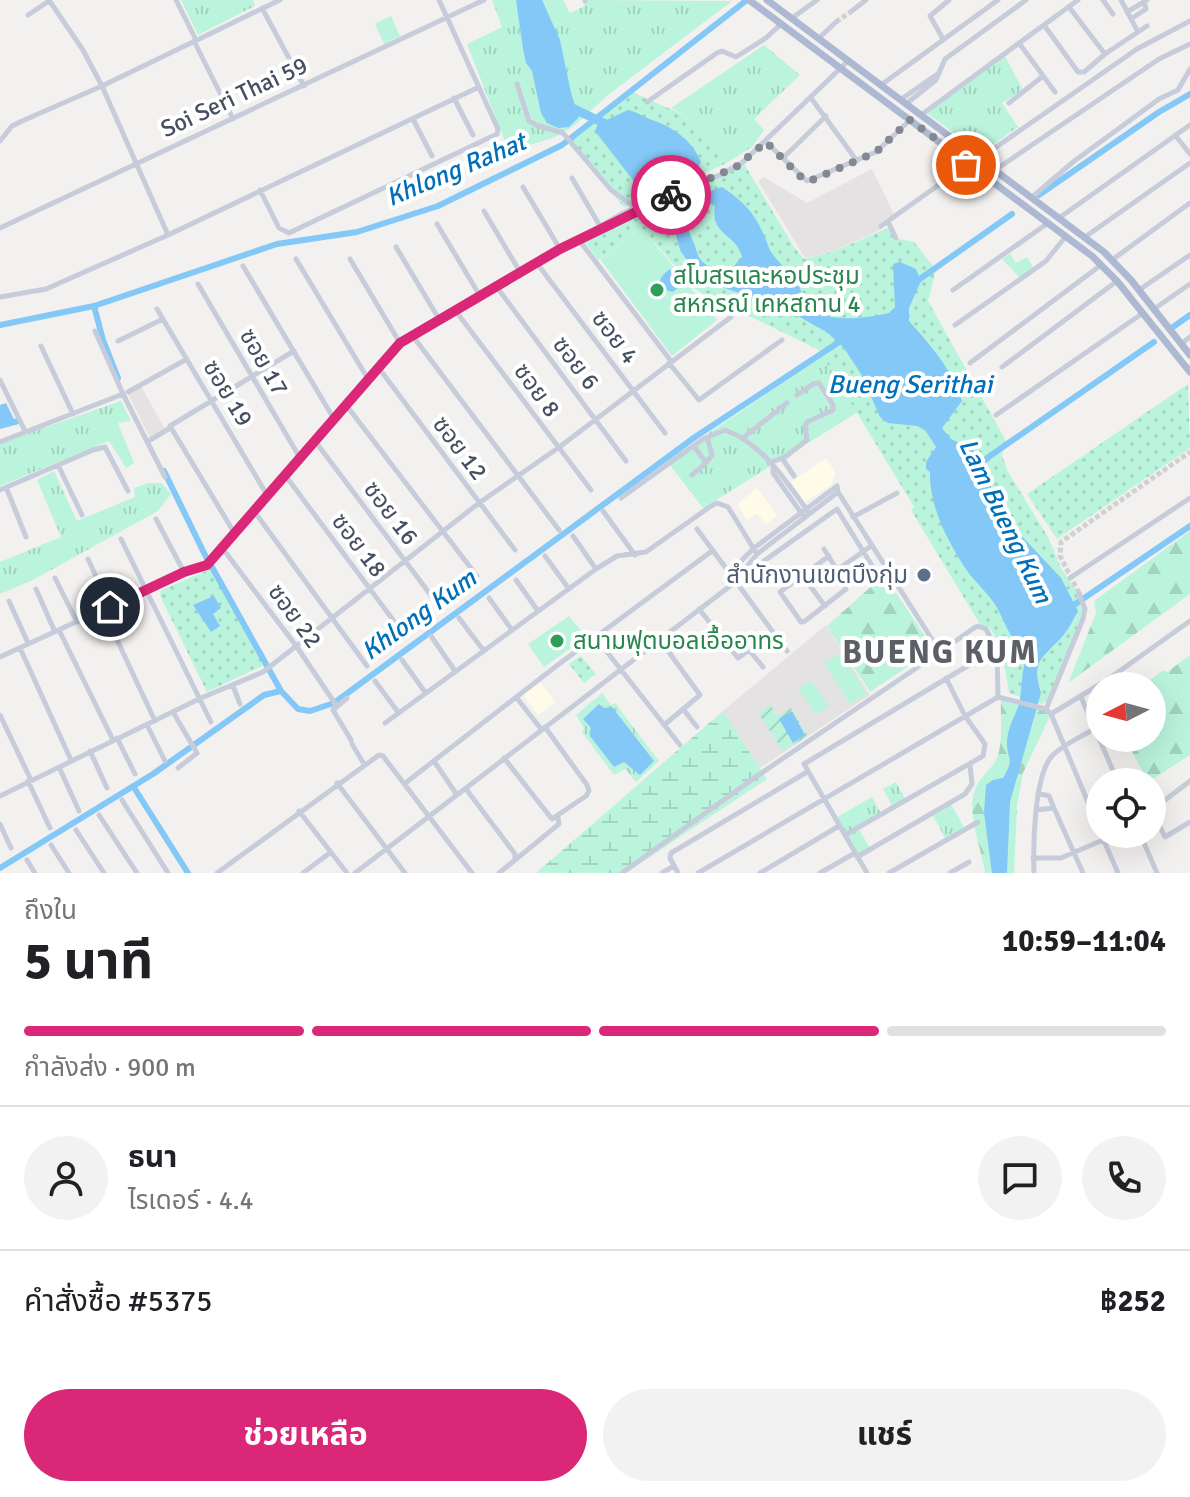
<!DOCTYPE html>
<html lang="th">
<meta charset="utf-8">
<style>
body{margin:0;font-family:Signika,"Noto Sans Thai",sans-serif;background:#f2f2f2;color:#202124;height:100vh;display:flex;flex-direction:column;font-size:30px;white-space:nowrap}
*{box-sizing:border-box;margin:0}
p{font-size:26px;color:#757577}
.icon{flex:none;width:44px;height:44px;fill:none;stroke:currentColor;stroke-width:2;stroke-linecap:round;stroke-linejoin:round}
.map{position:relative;height:873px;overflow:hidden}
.details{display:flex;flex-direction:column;background:#fff;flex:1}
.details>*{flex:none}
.needle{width:52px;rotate:264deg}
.tools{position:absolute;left:1086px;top:672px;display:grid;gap:16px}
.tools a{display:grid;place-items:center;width:80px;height:80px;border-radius:50%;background:#fff;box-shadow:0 8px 32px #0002;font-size:40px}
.pin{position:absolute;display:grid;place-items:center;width:68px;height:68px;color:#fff;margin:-34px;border:4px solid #fff;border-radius:50%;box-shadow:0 2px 8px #0007}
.courier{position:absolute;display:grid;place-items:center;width:80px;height:80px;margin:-40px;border:6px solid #db2777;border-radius:50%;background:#fff;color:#222;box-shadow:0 2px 10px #0007}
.overview em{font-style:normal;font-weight:700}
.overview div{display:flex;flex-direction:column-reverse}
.overview{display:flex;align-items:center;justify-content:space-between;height:136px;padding:0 24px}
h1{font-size:52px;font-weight:700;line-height:60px}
.bar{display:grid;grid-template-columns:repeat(4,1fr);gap:12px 8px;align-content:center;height:96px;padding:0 24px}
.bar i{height:10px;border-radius:6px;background:#e0e0e0}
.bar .on{background:#db2777}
.bar p{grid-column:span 4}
.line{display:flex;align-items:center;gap:20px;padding:0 24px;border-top:2px solid #e0e0e0}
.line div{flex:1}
.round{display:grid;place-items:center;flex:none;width:84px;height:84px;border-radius:42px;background:#f2f2f2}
.action{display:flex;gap:16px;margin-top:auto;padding:16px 24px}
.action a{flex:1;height:92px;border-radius:48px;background:#db2777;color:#fff;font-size:32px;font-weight:700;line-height:92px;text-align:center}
.action a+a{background:#f2f2f2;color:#202124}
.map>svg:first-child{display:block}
.commercial{fill:#fefce9}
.education{fill:#e4e2e2}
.grass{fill:url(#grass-tufts)}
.forest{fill:url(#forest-firs)}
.wetland{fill:url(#wetland-marsh)}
.park{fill:url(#park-dots)}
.garden{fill:url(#garden-furrows)}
.pitch{fill:#bbf4dc}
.water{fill:#83c8f6;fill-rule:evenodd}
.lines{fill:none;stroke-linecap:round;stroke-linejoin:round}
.canal{stroke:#83c8f6;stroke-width:6}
.river{stroke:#83c8f6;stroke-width:9}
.minor-tunnel{stroke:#d0d1d3;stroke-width:5;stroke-dasharray:5 2.5;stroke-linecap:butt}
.minor{stroke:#c6ccda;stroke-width:5}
.major{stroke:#adb9d2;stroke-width:7}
.done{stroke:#838892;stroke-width:8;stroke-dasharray:0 14.4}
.route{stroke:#db2777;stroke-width:10}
.leisure-dot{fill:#2e9e5b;stroke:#fff;stroke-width:3}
.service-dot{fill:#5c6f8a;stroke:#fff;stroke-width:3}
.labels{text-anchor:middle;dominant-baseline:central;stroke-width:8;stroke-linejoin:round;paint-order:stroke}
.street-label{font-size:24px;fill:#464f60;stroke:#fff}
.leisure-label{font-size:24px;fill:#27864d;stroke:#fff;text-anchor:start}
.service-label{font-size:24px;fill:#4e5e75;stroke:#fff;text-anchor:end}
.water-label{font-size:26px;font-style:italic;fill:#006fb9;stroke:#fff}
.district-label{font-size:32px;font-weight:bold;letter-spacing:2px;fill:#5c5f66;stroke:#fff}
</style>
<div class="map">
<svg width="1190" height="873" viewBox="0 0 1190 873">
<defs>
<pattern id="grass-tufts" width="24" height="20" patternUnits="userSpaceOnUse" patternTransform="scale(2)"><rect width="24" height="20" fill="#bbf4dc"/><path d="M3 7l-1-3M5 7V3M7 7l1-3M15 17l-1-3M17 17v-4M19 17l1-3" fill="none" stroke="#a2d3bf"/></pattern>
<pattern id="forest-firs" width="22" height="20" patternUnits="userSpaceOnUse" patternTransform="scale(2)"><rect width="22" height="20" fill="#bbf4dc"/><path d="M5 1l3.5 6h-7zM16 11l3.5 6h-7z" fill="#a2d3bf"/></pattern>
<pattern id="wetland-marsh" width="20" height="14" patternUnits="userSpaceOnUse" patternTransform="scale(2)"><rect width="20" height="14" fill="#bbf4dc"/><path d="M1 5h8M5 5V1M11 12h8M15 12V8" fill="none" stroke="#a2d3bf"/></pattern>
<pattern id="park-dots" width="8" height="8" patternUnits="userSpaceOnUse" patternTransform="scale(2)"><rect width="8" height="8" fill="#bbf4dc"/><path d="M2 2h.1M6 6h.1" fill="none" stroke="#a2d3bf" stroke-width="1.8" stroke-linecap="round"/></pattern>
<pattern id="garden-furrows" width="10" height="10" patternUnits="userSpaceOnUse" patternTransform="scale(2)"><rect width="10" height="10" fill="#bbf4dc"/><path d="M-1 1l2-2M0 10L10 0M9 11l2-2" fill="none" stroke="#a2d3bf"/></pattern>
</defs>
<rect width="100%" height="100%" fill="#f3f1f0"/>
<path class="commercial" d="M826,458l9,14 -3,12 -27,18 -14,-20z
M757,488l20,28 -11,8 -9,-11 -10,7 -10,-16z
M539,681l16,21 -17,13 -15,-21z"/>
<path class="education" d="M872,169l22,45 -13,8 1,7 -48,22 -29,7 -47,-77 6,-4 43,26z
M141,386l24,43 -15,9 -22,-44z
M826,625l44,70 -110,73 -37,-57z"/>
<path class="grass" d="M181,0h72l2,6 -57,29z
M492,0h71l7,13 13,-6 4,-7 145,1 -124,94 -34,31 -19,11 -46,15 -42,-108 35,-17z
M391,16l9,20 -16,8 -9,-20z
M764,45l36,30 -46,44 10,11 -12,17 -27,17 -39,-48 -15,-8z
M1005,56l18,34 -21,13 16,24 -37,26 -54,-40z
M1010,254l6,9 11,-6 6,10 -14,10 -17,-18z
M823,356l35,56 -155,96 -36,-47z
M121,401l10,20 -13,2 16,40 -8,5 -17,-27 -109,45v-43z
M54,471l23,50 58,-24 -1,-9 14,-5h14l9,11 -13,17 -127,70 -31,13v-32l61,-25 -24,-57z
M602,693l9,12 4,-2 44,58 -23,21 -11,-13 -11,6 -32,-43 2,-4 -8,-13z
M896,782l9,17 -13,7 -9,-17z
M872,797l9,16 -35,20 -9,-16z
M951,804l13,23 -19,11 -13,-24z
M859,829l11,19 -13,7 -11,-19z"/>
<path class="forest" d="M1190,531v63l-122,89 28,-70 -2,-12z
M884,575l50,74 -64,43 -43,-66z
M1190,655v100l-42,27 -23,-44h27v-52h-10l21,-16 4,2z
M1001,700l44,11 5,5 -27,57 -6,33 -3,67h-29c-3,-23 -18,-58 -11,-80 3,-13 14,-21 21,-31 9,-15 5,-45 6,-62z"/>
<path class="wetland" d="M723,711l44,68 -141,94h-90z"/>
<path class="park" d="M632,92l54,24 39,48 -101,43 -56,-64z
M743,162l51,85 10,12 31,-8 55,-24 6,11 18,4 22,28 -8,31 78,140 -4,14 5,15 42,69 12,29 14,21 9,25 -35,85 -7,5 -33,-11 -7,-45 -12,-20 -9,-2 -70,-116 3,-3 -95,-157 -123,-60 -55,-63 -43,33 -14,-19c50,-32 104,-55 159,-79z
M1188,384l2,64 -133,91 -30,-45z
M211,569l53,96 -57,27 -47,-96 1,-6z
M581,656l15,18 -12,9 -15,-19z"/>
<path class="garden" d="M770,704l7,12 14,-8 17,28 -25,15 -25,-38z"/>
<path class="pitch" d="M641,227l76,93 -45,36 -72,-97z
M569,616l17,21 -42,30 -16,-23z
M841,653l26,41 -17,10 -26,-41z
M811,680l18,26 -14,9 -17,-27z"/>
<path class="water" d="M516,0h26l18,40 11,53 8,24 -10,10 -11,1 -11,-5 -6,-10 -9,-42 -6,-8 -3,-14z
M628,110c10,2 15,7 24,10 20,6 41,21 49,42l-3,6c-16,10 -34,11 -49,21l-10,-1 -44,-57 3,-7z
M722,187c28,19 36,31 47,61 3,9 21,24 28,33 4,7 5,17 9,23 17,21 61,14 83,9l6,-6 -2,-43 7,-2 16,7 5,12 -12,27v13c24,27 41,46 53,80l-20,27 9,11 23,11 9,23 33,57 45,48 17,33c-5,9 -10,20 -17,27 -20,21 -30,24 -20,55l-31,109 -3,71h-15l-8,-60 2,-28 7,-5 10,-2c13,-21 3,-20 4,-37 1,-15 8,-24 12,-37 4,-18 1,-34 10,-51 -22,-13 -22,-31 -35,-50 -7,-10 -16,-19 -24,-28 -20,-29 -41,-67 -40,-103l-4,-3v-7l10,-15 -11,-17 -8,-4 -29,-3 -8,-6 -19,-43 -17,-26 -16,-15 -44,-25 -84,-28 -20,-30 -7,-26 -12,-9v-3l4,-5zM706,201l9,5c-5,30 21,27 27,51l-8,9c-10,1 -22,5 -30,-3 -6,-4 -7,-11 -9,-17 -10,-24 -16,-31 11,-45z
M670,269l12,15 -9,8 -12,-3c-4,-9 2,-15 9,-20z
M6,403l8,16 3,-1 2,6 -19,5v-24z
M214,596l7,12 -8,6 7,12 -9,6 -18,-27z
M599,704l5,4 8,-1 42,54 -14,14 -16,-13 -10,5 -24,-31 1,-8 -8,-9z
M792,711l13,24 -12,8 -14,-24z"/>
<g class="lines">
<path class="canal" d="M1039,195l120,-83 31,-18
M917,281l95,-67
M94,306l9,34 15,38
M0,325l94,-19 183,-62 80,-12 81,-26 124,-61 185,-145
M1173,327l17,-12
M975,470l12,-12 167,-116
M164,471l43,88
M212,567l69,124
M1068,609l122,-83
M133,786l55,87
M0,868l153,-94 111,-79 17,-4 17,18 12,2 24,-8 361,-266 147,-97"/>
<path class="river" d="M568,106l44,21"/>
<path class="minor-tunnel" d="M836,22l17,-12
M1079,593l-19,-37 1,-14 129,-90"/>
<path class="minor" d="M49,0l34,50 19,36 66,149
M176,0l20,40
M585,0v1
M1103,0l10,14
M1121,0l17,32
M1069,7l36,47 42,-28
M262,8l42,78
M853,10l13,-10
M1127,12l20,-12
M28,15l21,-14
M792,18l25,-18
M1131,19l15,-10 -2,-7
M1044,25l34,47h6l21,-18
M819,38l17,-16
M943,39l-13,-23 19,-16
M194,41l39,78
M1019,43l36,49
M517,84l12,37 7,4 27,8 48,57 29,21
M881,85l117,-85
M454,98l19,37
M811,98l46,63
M900,100l39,-27
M647,102l70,-49 5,-2 14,6 30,-19 15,-14
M1009,103l34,-27
M906,104l30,-24 9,-21 81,-59
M921,115l157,-115
M413,119l19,37
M1175,135l15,19
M0,141l12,-15 10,-5 80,-35 178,-86
M766,142l41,39 69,-29 34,-32
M783,158l43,-42
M979,159l158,-110 53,-28
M995,170l164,-111 31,-15
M572,178l28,48
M523,187l37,62
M260,190l19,38 10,5 208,-99 1,-5 -59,-129
M1031,198l42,-36 86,-63 19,-9 12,-21
M484,211l36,61
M1059,218l131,-93
M888,222l8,16
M437,224l43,72
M881,226l87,-62
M0,228l484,-228
M588,235l52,-25
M1085,237l105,-74
M579,240l92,121
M396,247l43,72
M296,259l72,120
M350,259l50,84
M1112,260l78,-57
M536,262l129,171
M243,266l91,153
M198,284l102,174
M496,286l130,175
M953,290l95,-67
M1139,290l51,-35
M0,297l46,-8 122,-54 311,-148
M157,309l110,186
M1154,309l36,-25
M455,310l136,180
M955,325l91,-64 20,-25
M95,331l28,63 42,83
M412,335l147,195
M118,341l45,-22
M1181,344l9,-7
M41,346l32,68
M669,363l30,37 83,-60
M970,363l131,-98
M378,367l137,183
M1002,367l115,-86
M0,380l25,51
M128,392l59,-33
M346,405l131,171
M996,415l147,-102
M743,438l44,-35
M315,441l124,165
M0,442l123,-48
M147,442l23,-14
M782,458l12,18
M706,463l6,-8 -5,-18
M769,463l16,-6 22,-17 -2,-14 2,-4 26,-12v-5l-14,-22 -6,1 -16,11
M58,465l24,50
M773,468v5l29,41
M285,475l120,161
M692,475l14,-12 -12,-17
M6,487l20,50
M0,490l93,-40 12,-3 23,44
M621,498l82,-59 22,-9c37,13 62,52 84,83
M254,511l113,155
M603,511l32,44
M853,517l44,-24
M156,519l28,53
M697,529l90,122
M235,534l-65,-108 124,-75
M573,536l23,33
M121,539l90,183
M223,549l74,98 39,58
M824,549l13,21
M545,556l24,33
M829,556l-49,36 21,30 4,-1 41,-32 -9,-19 34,-24
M88,559l22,48
M757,566l80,-57 42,68
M802,575l23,31
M55,578l22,44
M1070,578l120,-80
M731,579l11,-19 12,-12 83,-62
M516,580l22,31
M36,589l19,43
M489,598l23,32
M9,601l19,42
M699,609l39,49 35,-25
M103,610l52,111
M459,618l25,33
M59,630l54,110
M431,636l24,35
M596,638l84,107
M660,640l40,55 -36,30
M20,648l51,112
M749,650l14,17
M0,657l184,-85 23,-7 193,-222 223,-130 97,-38 23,-13 105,-101
M402,660l23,32
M375,681l23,31
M233,686l7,18
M516,697l25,32
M998,697l48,12 5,5 49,117
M1081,697l37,85
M347,698l-14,12 18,30
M683,709l14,18
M1046,709l37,-90 2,-10 -6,-16
M173,712l24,41 -19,15
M1051,714l56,-34 83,-59
M0,715l31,65
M385,723l211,-154 21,-13 29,-4 65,-46 6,-3 11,4 29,47
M147,725l18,36
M117,738l18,36
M352,744l12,20
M90,751l17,37
M504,758l48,61 34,-23 3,-5 -2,-6 -42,-58
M434,761l23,34
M59,767l20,44
M28,781l22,47
M1190,781l-38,29 13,27 25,-15
M337,783l68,90
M404,784l155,-120 153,-113
M466,789l49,65v5
M1038,793l11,3 5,12
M0,796l201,-98 62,-26 216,-169 79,-55 173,-131
M122,800l46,73
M1036,810l18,-2 29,65
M299,811l48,62
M99,815l38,58
M0,824l11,24
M76,830l28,43
M1101,834l17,39
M1140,834l17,39
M845,835l138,-79 2,-12 -20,-28 -19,-38
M51,845l18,28
M857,857l108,-63 7,-10 -2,-19
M1033,858h28l56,-24
M27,860l8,13
M217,873l162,-118 4,1 89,117
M303,873l28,-21
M355,873l379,-290 23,-29 81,-62
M499,873l60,-49 -1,-7
M622,873l135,-97 183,-124
M662,873l12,-7
M678,873l-8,-15 1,-5 136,-81
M698,873l300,-176 -1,-47 -11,-21 -8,-3 -4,2 -34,24 -102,-160 -1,-6
M760,873l79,-47
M820,873l35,-20
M867,873l-63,-109 165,-99
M889,873l89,-51
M950,873l19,-11
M1034,873c-1,-27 0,-97 18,-117 10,-11 29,-19 42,-27"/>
<path class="major" d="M749,0l343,256 25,25 73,91
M767,0l337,252 27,28 59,75"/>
</g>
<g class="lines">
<path class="done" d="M671,195l65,-28 30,-25 36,36 8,3 66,-29 34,-32 59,43 -3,2"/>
<path class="route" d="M110,607l74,-35 23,-7 193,-222 160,-94 111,-54"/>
</g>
<g class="leisure-dot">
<circle cx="657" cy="290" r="8"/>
<circle cx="557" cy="641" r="8"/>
</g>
<circle class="service-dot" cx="924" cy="575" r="8"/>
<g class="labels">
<g class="street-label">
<text transform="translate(234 97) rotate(-25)">Soi Seri Thai 59</text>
<text transform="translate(615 337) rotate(53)">ซอย 4</text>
<text transform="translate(264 362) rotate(60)">ซอย 17</text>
<text transform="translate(576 363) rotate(53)">ซอย 6</text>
<text transform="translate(537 390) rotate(54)">ซอย 8</text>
<text transform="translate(228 393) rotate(59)">ซอย 19</text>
<text transform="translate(460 448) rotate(53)">ซอย 12</text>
<text transform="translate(391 513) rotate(53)">ซอย 16</text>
<text transform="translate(359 545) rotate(53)">ซอย 18</text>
<text transform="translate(295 616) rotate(54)">ซอย 22</text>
</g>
<g class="leisure-label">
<text x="673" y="276">สโมสรและหอประชุม<tspan x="673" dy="28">สหกรณ์ เคหสถาน 4</tspan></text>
<text x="573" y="641">สนามฟุตบอลเอื้ออาทร</text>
</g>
<g class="service-label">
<text x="908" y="575">สำนักงานเขตบึงกุ่ม</text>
</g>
<g class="water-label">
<text transform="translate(456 170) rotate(-23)">Khlong Rahat</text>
<text x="910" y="385">Bueng Serithai</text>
<text transform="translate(1005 521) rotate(64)">Lam Bueng Kum</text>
<text transform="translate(419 615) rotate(-36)">Khlong Kum</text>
</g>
<g class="district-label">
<text x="940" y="652">BUENG KUM</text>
</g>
</g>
</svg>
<div class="tools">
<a><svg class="needle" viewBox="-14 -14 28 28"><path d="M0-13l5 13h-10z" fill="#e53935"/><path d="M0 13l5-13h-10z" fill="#757577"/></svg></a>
<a><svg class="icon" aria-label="locate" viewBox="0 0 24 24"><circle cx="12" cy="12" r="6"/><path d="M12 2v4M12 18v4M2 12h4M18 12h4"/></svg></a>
</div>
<div class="pin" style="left:966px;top:165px;background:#ea580c"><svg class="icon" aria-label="bag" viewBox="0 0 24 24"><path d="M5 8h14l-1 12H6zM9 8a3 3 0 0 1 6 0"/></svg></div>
<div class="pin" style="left:110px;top:607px;background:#1f2937"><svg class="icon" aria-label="home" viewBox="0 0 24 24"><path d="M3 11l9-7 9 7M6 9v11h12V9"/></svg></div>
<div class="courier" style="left:671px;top:195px"><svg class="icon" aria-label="bike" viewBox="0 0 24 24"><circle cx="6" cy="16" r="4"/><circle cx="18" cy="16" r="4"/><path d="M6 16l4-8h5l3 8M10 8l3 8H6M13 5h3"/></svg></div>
</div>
<section class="details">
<div class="overview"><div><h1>5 นาที</h1><p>ถึงใน</p></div><em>10:59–11:04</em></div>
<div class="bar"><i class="on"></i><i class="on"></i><i class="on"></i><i></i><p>กำลังส่ง · 900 m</p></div>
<div class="line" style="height:144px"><a class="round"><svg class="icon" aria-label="person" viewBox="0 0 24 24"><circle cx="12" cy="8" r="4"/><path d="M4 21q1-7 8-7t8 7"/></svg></a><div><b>ธนา</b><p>ไรเดอร์ · 4.4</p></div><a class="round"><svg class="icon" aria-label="chat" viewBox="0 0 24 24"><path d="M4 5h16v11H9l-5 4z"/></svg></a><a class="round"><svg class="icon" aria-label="phone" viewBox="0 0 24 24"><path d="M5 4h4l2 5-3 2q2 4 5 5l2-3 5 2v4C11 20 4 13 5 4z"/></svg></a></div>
<div class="line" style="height:104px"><div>คำสั่งซื้อ #5375</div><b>฿252</b></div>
<div class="action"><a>ช่วยเหลือ</a><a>แชร์</a></div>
</section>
